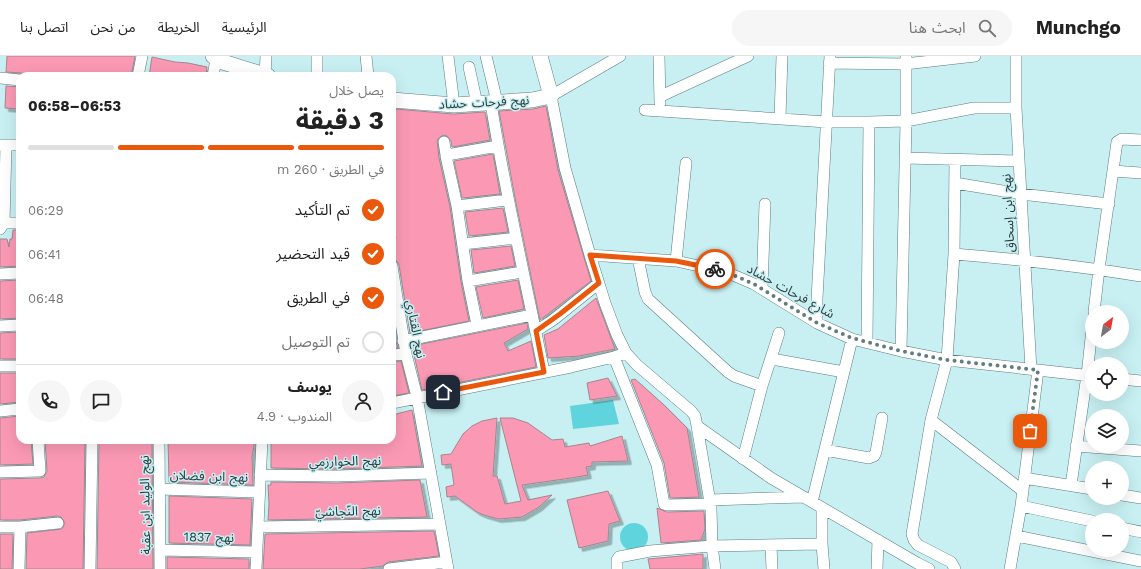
<!DOCTYPE html>
<html lang="ar">
<meta charset="utf-8">
<style>
body{margin:0;font-family:"Work Sans","Noto Sans Arabic",sans-serif;background:#f6f6f6;color:#222;direction:rtl;height:100vh;display:flex;flex-direction:column;font-size:15px;white-space:nowrap}
*{box-sizing:border-box;margin:0}
p{font-size:13px;color:#767676}
.icon{flex:none;width:22px;height:22px;fill:none;stroke:currentColor;stroke-width:2;stroke-linecap:round;stroke-linejoin:round}
.map{position:relative;flex:1;overflow:hidden;direction:ltr}
.drawer{position:absolute;left:16px;top:16px;width:380px;height:372px;display:flex;flex-direction:column;background:#fff;border-radius:12px;box-shadow:0 4px 16px #0002;direction:rtl}
.drawer>*{flex:none}
.needle{width:26px;rotate:31deg}
.fabs{position:absolute;left:1085px;top:249px;display:grid;gap:8px}
.fabs a{display:grid;place-items:center;width:44px;height:44px;border-radius:50%;background:#fff;box-shadow:0 4px 16px #0002;font-size:20px}
.pin{position:absolute;display:grid;place-items:center;width:34px;height:34px;color:#fff;margin:-17px;border-radius:8px;box-shadow:0 2px 6px #0006}
.courier{position:absolute;display:grid;place-items:center;width:40px;height:40px;margin:-20px;border:3px solid #ea580c;border-radius:50%;background:#fff;color:#222;box-shadow:0 1px 5px #0007}
.headline em{font-style:normal;font-weight:700}
.headline div{display:flex;flex-direction:column-reverse}
.headline{display:flex;align-items:center;justify-content:space-between;height:68px;padding:0 12px}
h1{font-size:26px;font-weight:700;line-height:30px}
.bar{display:grid;grid-template-columns:repeat(4,1fr);gap:6px 4px;align-content:center;height:48px;padding:0 12px}
.bar i{height:5px;border-radius:3px;background:#e0e0e0}
.bar .active{background:#ea580c}
.bar p{grid-column:span 4}
.line{display:flex;align-items:center;gap:10px;padding:0 12px;border-top:1px solid #e0e0e0}
.line div{flex:1}
.round{display:grid;place-items:center;flex:none;width:42px;height:42px;border-radius:21px;background:#f6f6f6}
ol{padding:0 12px;list-style:none}
li{display:flex;align-items:center;gap:12px;height:44px}
li p{margin-inline-start:auto}
li .icon{padding:4px;border-radius:50%;background:#ea580c;color:#fff;stroke-width:4}
li:last-child{color:#767676}
li i{width:22px;height:22px;border:2px solid #e0e0e0;border-radius:50%}
header{display:flex;align-items:center;gap:24px;box-sizing:border-box;height:56px;padding:0 20px;background:#fff;border-bottom:1px solid #e0e0e0}
header strong{font-size:19px}
nav{display:flex;gap:22px;margin-inline-start:auto;font-size:14px}
.search{width:280px;height:36px;background:#f6f6f6;display:flex;align-items:center;gap:10px;box-sizing:border-box;padding:0 14px;border-radius:22px;color:#767676;font-size:15px}
.map>svg:first-child{display:block}
.green{fill:#60d4dc}
.building{fill:#fb99b5;stroke:#a6858d;filter:url(#shadow)}
.lines{fill:none;stroke-linecap:round;stroke-linejoin:round}
.street-casing{stroke:#597d80;stroke-width:12}
.secondary-casing{stroke:#597d80;stroke-width:16}
.street{stroke:#fff;stroke-width:11}
.secondary{stroke:#fff;stroke-width:15}
.done{stroke:#637c7d;stroke-width:4;stroke-dasharray:0 7.2}
.route{stroke:#ea580c;stroke-width:5}
.labels{text-anchor:middle;dominant-baseline:central;stroke-width:3;stroke-linejoin:round;paint-order:stroke}
.street-label{font-size:13px;fill:#2d3d3e;stroke:#c8f0f3}
</style>
<header>
<strong>Munchgo</strong>
<div class="search"><svg class="icon" aria-label="search" viewBox="0 0 24 24"><circle cx="10" cy="10" r="6"/><path d="M15 15l6 6"/></svg>ابحث هنا</div>
<nav><a>الرئيسية</a><a>الخريطة</a><a>من نحن</a><a>اتصل بنا</a></nav>
</header>
<div class="map">
<svg width="1141" height="513" viewBox="0 0 1141 513">
<defs>
<filter id="shadow"><feDropShadow dx="3.5" dy="3.5" stdDeviation="0" flood-color="#0004"/></filter>
</defs>
<rect width="100%" height="100%" fill="#c8f0f3"/>
<path class="green" d="M613,344l6,24 -46,5 -3,-23z
M620 481a14 14 0 1 1 28 0a14 14 0 1 1-28 0Z"/>
<path class="building" d="M7,0h128l-4,20h-105l-5,-3 -15,-1z
M152,1l23,5 13,1 19,4 -1,9h-57z
M6,30l14,1v22l-15,-1z
M546,50l12,64 33,111 -51,39 -24,-117 -17,-92 34,-2z
M396,53l57,5 32,-2 5,28 -38,7 -1,-6 -4,-5 -4,-1 -6,5 2,18 11,49 11,75 8,39 -59,12 -11,-68 -2,-4 -5,-2v-19l4,-1 -4,-27v-85z
M493,98l7,40 -38,4 -8,-37z
M503,152l5,24 -39,4 -4,-24z
M13,174h7v36l-20,1v-28h7l2,8 1,-8h2z
M511,190l4,20 -41,7 -3,-23z
M20,224v38l-20,1v-38z
M518,224l6,29 -41,9 -7,-31z
M596,242l19,51 -36,7 -31,2 -4,-23 14,-6z
M392,255l4,31 2,6h-6z
M527,267l1,6 -24,14 4,8 23,-10 5,26 -114,23 -10,-44z
M20,276v27h-20v-26z
M401,305l8,32 -17,3v-34z
M0,317h20v29l-20,2z
M608,322l9,18 -27,4 -3,-17z
M635,323l29,26 23,23 12,69 -29,1 -6,-35 -33,-83z
M412,354l10,56 -85,3 -66,-1v-28h121v-25z
M20,360v24h11l2,24 -33,1v-47z
M497,362l-4,58h4l8,28 16,-3 -21,-83h13l15,5 24,17 11,-1 2,8 24,-4 1,3 32,-10 6,25 -36,1v4l-6,1 2,8 -17,3 -49,7 6,15 24,-5 -13,12 -17,10 -24,2 -14,-4 -7,-3 -22,-16 -8,1 -1,-10 8,-2 -3,-21 -9,1 -1,-10 10,-1 12,-20 9,-8 10,-5z
M45,384h40l-2,129h-57l1,-36 35,-4 3,-6 -4,-6 -4,-1 -37,4h-20v-41l40,-1 4,-1 3,-6z
M99,384h53l1,129h-56z
M168,384h87l-3,17 1,28 -84,-3z
M420,424l7,37 -159,3 1,-16 -1,-19h3v-3l66,1z
M608,435l12,30 -11,3 -1,17 -29,7 -12,-48z
M169,440l83,3 -2,46 -81,-2z
M657,452l10,4 37,-1 1,18 -4,11 -40,3z
M434,475l5,25 -51,6 -5,4 -23,3h-97l2,-35z
M0,478h13l-1,35h-12z
M703,498v15h-53l-2,-10z
M167,501l82,2v10h-82z"/>
<g class="lines">
<g class="street-casing">
<path id="street" d="M366,0l2,20
M448,0l6,49
M486,0l11,46
M620,0l-69,40 14,72 25,87 86,6 50,11 28,12 63,39 35,16 49,12 46,9 145,16
M659,0l1,47
M1016,0v52l15,261
M829,7l76,1 70,-8
M469,11l8,37
M265,19l1,-19
M138,20l4,-20
M213,20l3,-17
M317,20v-20
M0,22l20,2
M661,40l87,-40
M491,47c14,90 35,179 53,269
M645,54l182,12h42l37,-1 68,-13h42
M780,62l2,-62
M444,86l2,13
M0,89h20
M905,102l114,3
M1113,115l28,2
M955,127l66,11 88,10
M457,150l50,-6
M4,167l2,-78
M0,173l4,-6h16
M463,188l53,-6
M954,198c62,5 125,12 187,22
M590,199l15,48 12,32 9,18 11,12 54,46 4,5 2,10 74,52 146,85 12,6
M638,202l7,34 3,7 80,73 6,4 28,10
M676,205l10,-98
M392,210l14,88 11,43 31,172
M0,218l20,-1
M468,225l54,-9
M762,233l3,-85
M1094,256l5,-43 18,-127 5,-3 19,1
M817,267v-24l13,-243
M477,269l-9,-44 -11,-75 -11,-50 1,-1 51,-9
M0,270l20,-1
M536,275l17,-11 46,-37
M403,285l129,-26
M867,286l2,-220
M901,295l5,-230v-65
M392,299l14,-1
M614,301l43,108 7,39 3,1 44,-1
M772,303l72,13
M0,310h20
M1122,323l19,2
M392,347l179,-36 43,-10 12,-4
M0,355l20,-2
M931,364l92,71
M697,370l14,82 1,38 3,23
M159,384l1,129
M1076,390l65,5
M825,394l44,8 5,-2 2,-4 6,-34
M743,403l19,-73 17,-53
M0,416l40,-1 -2,-31
M260,419l77,1 94,-3
M1024,422l68,11
M1071,429l16,-110 5,-46
M159,433l100,3
M1122,439l19,3
M710,444l93,-3
M812,446l40,-163
M1021,450l71,15
M822,452v36l2,25
M0,471h20l-1,42
M20,471l38,-4
M258,471l181,-3
M1122,472l19,4
M1016,480l125,25
M771,489l1,24
M160,494l97,2
M90,513l2,-129
M256,513l6,-129
M389,513l57,-7
M617,513v-9l2,-3 31,-6 62,-5 110,-2
M877,513l1,-29
M955,513l-4,-7 -33,-17 -4,-5 -2,-6 19,-114 16,-60 7,-106 1,-94
M1010,513l11,-63 17,-136"/>
</g>
<g class="secondary-casing">
<path id="secondary" d="M213,0l10,6 45,14
M392,44l62,5 78,-5 19,-4 -11,-40"/>
</g>
<use href="#street" class="street"/>
<use href="#secondary" class="secondary"/>
</g>
<g class="lines">
<path class="done" d="M715,213l11,3 28,12 63,39 35,15 49,13 46,9 91,10 -8,61"/>
<path class="route" d="M443,336l101,-20 -8,-41 24,-17 39,-31 -9,-28 86,6 39,8"/>
</g>
<g class="labels">
<g class="street-label">
<text transform="translate(484 46) rotate(-3)">نهج فرحات حشاد</text>
<text transform="translate(1008 157) rotate(-93)">نهج ابن إسحاق</text>
<text transform="translate(791 235) rotate(29)">شارع فرحات حشاد</text>
<text transform="translate(416 273) rotate(79)">نهج القتاري</text>
<text transform="translate(345 405) rotate(-1)">نهج الخوارزمي</text>
<text transform="translate(209 420) rotate(2)">نهج ابن فضلان</text>
<text transform="translate(145 449) rotate(-91)">نهج الوليد ابن عقبة</text>
<text transform="translate(348 455) rotate(-1)">نهج النّجاشيّ</text>
<text transform="translate(209 481) rotate(1)">نهج 1837</text>
</g>
</g>
</svg>
<div class="fabs">
<a><svg class="needle" viewBox="-14 -14 28 28"><path d="M0-13l5 13h-10z" fill="#e53935"/><path d="M0 13l5-13h-10z" fill="#767676"/></svg></a>
<a><svg class="icon" aria-label="locate" viewBox="0 0 24 24"><circle cx="12" cy="12" r="6"/><path d="M12 2v4M12 18v4M2 12h4M18 12h4"/></svg></a>
<a><svg class="icon" aria-label="layers" viewBox="0 0 24 24"><path d="M12 4l9 5-9 5-9-5zM3 14l9 5 9-5"/></svg></a>
<a>+</a>
<a>−</a>
</div>
<div class="pin" style="left:1030px;top:375px;background:#ea580c"><svg class="icon" aria-label="bag" viewBox="0 0 24 24"><path d="M5 8h14l-1 12H6zM9 8a3 3 0 0 1 6 0"/></svg></div>
<div class="pin" style="left:443px;top:336px;background:#1f2937"><svg class="icon" aria-label="home" viewBox="0 0 24 24"><path d="M3 11l9-7 9 7M6 9v11h12V9"/></svg></div>
<div class="courier" style="left:715px;top:213px"><svg class="icon" aria-label="bike" viewBox="0 0 24 24"><circle cx="6" cy="16" r="4"/><circle cx="18" cy="16" r="4"/><path d="M6 16l4-8h5l3 8M10 8l3 8H6M13 5h3"/></svg></div>
<section class="drawer">
<div class="headline"><div><h1>3 دقيقة</h1><p>يصل خلال</p></div><em>06:53–06:58</em></div>
<div class="bar"><i class="active"></i><i class="active"></i><i class="active"></i><i></i><p>في الطريق · 260 m</p></div>
<ol>
<li><svg class="icon" aria-label="check" viewBox="0 0 24 24"><path d="M5 12l5 5 9-10"/></svg>تم التأكيد<p>06:29</p></li>
<li><svg class="icon" aria-label="check" viewBox="0 0 24 24"><path d="M5 12l5 5 9-10"/></svg>قيد التحضير<p>06:41</p></li>
<li><svg class="icon" aria-label="check" viewBox="0 0 24 24"><path d="M5 12l5 5 9-10"/></svg>في الطريق<p>06:48</p></li>
<li><i></i>تم التوصيل</li>
</ol>
<div class="line" style="height:72px"><a class="round"><svg class="icon" aria-label="person" viewBox="0 0 24 24"><circle cx="12" cy="8" r="4"/><path d="M4 21q1-7 8-7t8 7"/></svg></a><div><b>يوسف</b><p>المندوب · 4.9</p></div><a class="round"><svg class="icon" aria-label="chat" viewBox="0 0 24 24"><path d="M4 5h16v11H9l-5 4z"/></svg></a><a class="round"><svg class="icon" aria-label="phone" viewBox="0 0 24 24"><path d="M5 4h4l2 5-3 2q2 4 5 5l2-3 5 2v4C11 20 4 13 5 4z"/></svg></a></div>
</section>
</div>
